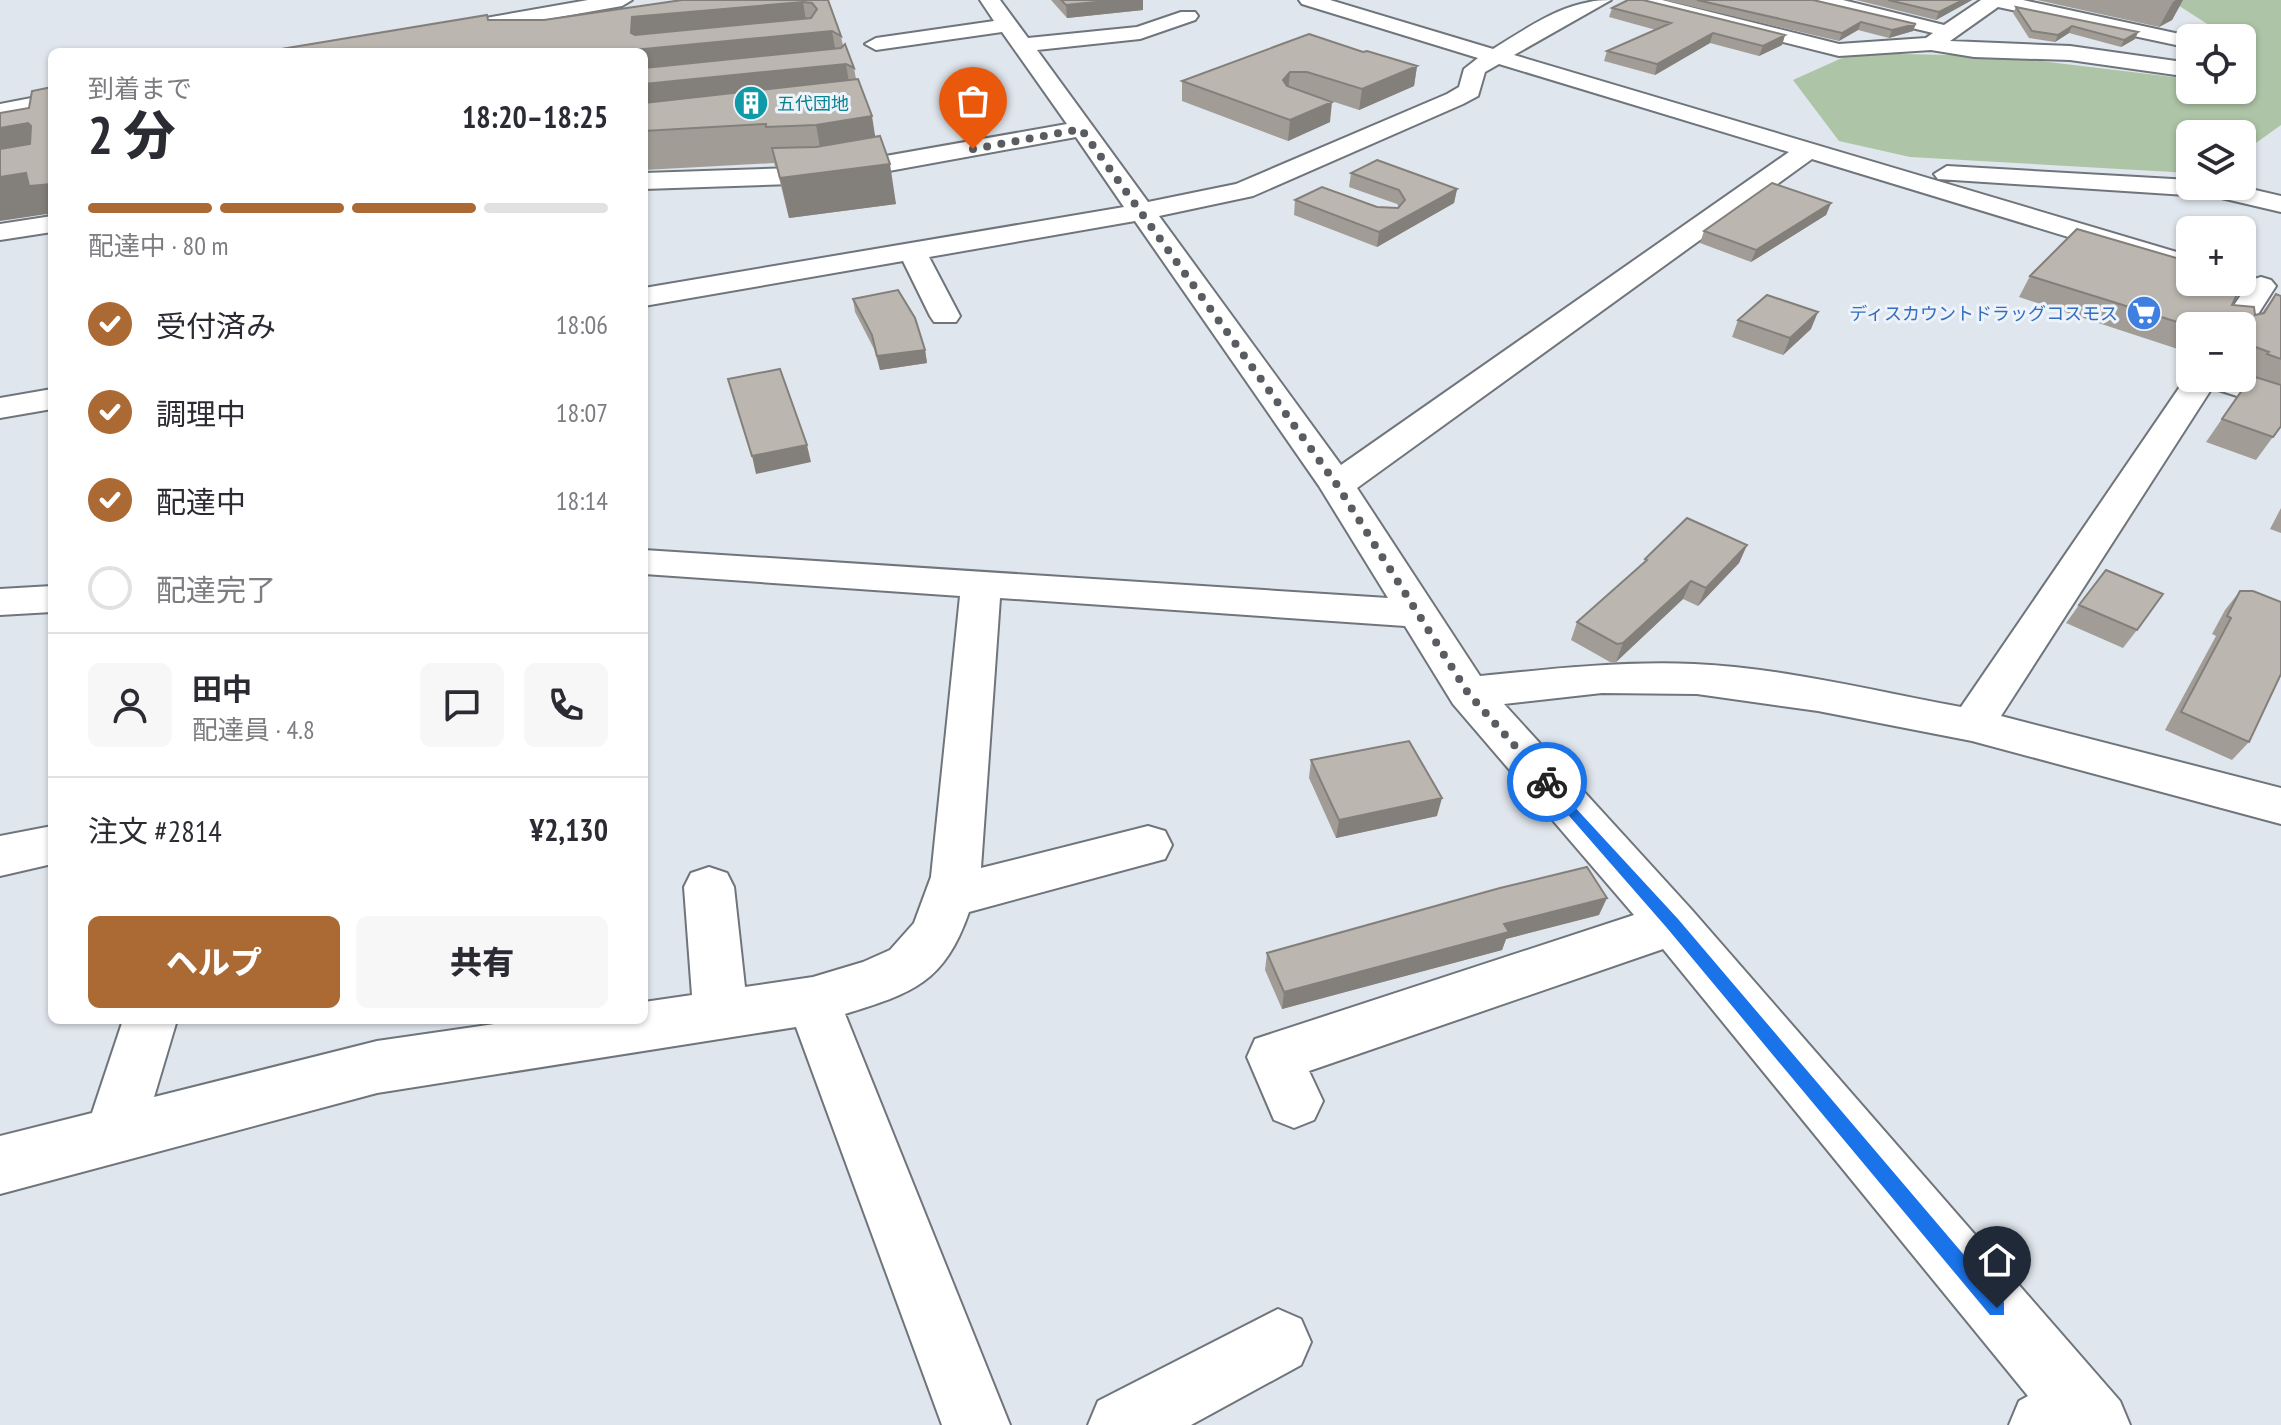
<!DOCTYPE html>
<html lang="ja">
<meta charset="utf-8">
<style>
body{margin:0;font-family:"PT Sans Narrow","Noto Sans JP",sans-serif;background:#f7f7f7;color:#2b2b33;height:100vh;display:flex;flex-direction:column;font-size:30px;white-space:nowrap}
*{box-sizing:border-box;margin:0}
p{font-size:26px;color:#7c7c81}
.icon{flex:none;width:44px;height:44px;fill:none;stroke:currentColor;stroke-width:2;stroke-linecap:round;stroke-linejoin:round}
.map{position:relative;flex:1;overflow:hidden}
.panel{position:absolute;left:48px;top:48px;width:600px;height:976px;display:flex;flex-direction:column;background:#fff;border-radius:12px;box-shadow:0 2px 6px #0004}
.panel>*{flex:none}
.tools{position:absolute;left:2176px;top:24px;display:grid;gap:16px}
.tools a{display:grid;place-items:center;width:80px;height:80px;border-radius:12px;background:#fff;box-shadow:0 2px 6px #0004;font-size:40px}
.pin{position:absolute;display:grid;place-items:center;width:68px;height:68px;color:#fff;margin:-82px -34px;border-radius:50% 50% 50% 0;rotate:-45deg;box-shadow:0 0 8px #0007}
.pin .icon{rotate:45deg}
.courier{position:absolute;display:grid;place-items:center;width:80px;height:80px;margin:-40px;border:6px solid #1a73e8;border-radius:50%;background:#fff;color:#222;box-shadow:0 2px 10px #0007}
.head em{font-style:normal;font-weight:800}
.head div{display:flex;flex-direction:column-reverse}
.head{display:flex;align-items:center;justify-content:space-between;height:136px;padding:0 40px}
h1{font-size:52px;font-weight:800;line-height:60px}
.bar{display:grid;grid-template-columns:repeat(4,1fr);gap:12px 8px;align-content:center;height:96px;padding:0 40px}
.bar i{height:10px;border-radius:6px;background:#e1e1e2}
.bar .current{background:#ab6934}
.bar p{grid-column:span 4}
.line{display:flex;align-items:center;gap:20px;padding:0 40px;border-top:2px solid #e1e1e2}
.line div{flex:1}
.round{display:grid;place-items:center;flex:none;width:84px;height:84px;border-radius:12px;background:#f7f7f7}
ol{padding:0 40px;list-style:none}
li{display:flex;align-items:center;gap:24px;height:88px}
li p{margin-inline-start:auto}
li .icon{padding:8px;border-radius:50%;background:#ab6934;color:#fff;stroke-width:4}
li:last-child{color:#7c7c81}
li i{width:44px;height:44px;border:4px solid #e1e1e2;border-radius:50%}
.cta{display:flex;gap:16px;margin-top:auto;padding:16px 40px}
.cta a{flex:1;height:92px;border-radius:12px;background:#ab6934;color:#fff;font-size:32px;font-weight:800;line-height:92px;text-align:center}
.cta a+a{background:#f7f7f7;color:#2b2b33}
.map>svg:first-child{display:block}
.green{fill:#aec4a6}
.lines{fill:none;stroke-linecap:round;stroke-linejoin:round}
.minor-casing{stroke:#6f757b;stroke-width:4}
.minor{fill:#fff;fill-rule:evenodd}
.wall{fill:#a19d96}
.shaded-wall{fill:#837f7a}
.building{fill:#bbb6af;stroke:#837f7a;stroke-width:2;fill-rule:evenodd}
.route{fill:#1a73e8}
.done{stroke:#595c61;stroke-width:8;stroke-dasharray:0 14.4}
.labels{text-anchor:middle;dominant-baseline:central;stroke-width:6;stroke-linejoin:round;paint-order:stroke}
.far-culture-label{font-size:18px;fill:#0d838f;stroke:#edf3fa;text-anchor:start}
.far-shop-label{font-size:18px;fill:#366cbe;stroke:#edf3fa;text-anchor:end}
</style>
<div class="map">
<svg width="2281" height="1425" viewBox="0 0 2281 1425">
<rect width="100%" height="100%" fill="#e0e6ed"/>
<path class="green" d="M2170,0h111v125l-39,28v-19h-52v39l-280,-16 -71,-16 -46,-61 60,-27 145,3 192,23v11h52v-21l11,-5 -5,-14 -6,-3v-9h-13z"/>
<g class="lines">
<g class="minor-casing">
<path id="minor" d="M588,0h44l-10,6 -171,30 -10,-6 10,-6z
M980,0h20l28,38 109,-11 44,-15h14l3,4 -3,4 -55,19 -103,11 111,152 88,-18 211,-90 12,-7 5,-18 14,-11 -176,-54 -3,-4h31l163,49c38,-23 72,-49 118,-49l-97,55 676,201v18l-378,-115 -455,329 123,188c71,-7 142,-15 214,-12 89,4 180,27 267,43l229,-335v6l52,-2 39,13v21l-69,-22 -211,328 280,72v36l-309,-83 -154,-30 -121,-17 -95,-1 -98,11 187,205 429,492 10,24h-121l10,-24 9,-5 -365,-447 -354,122 14,30 -9,19 -20,8 -20,-8 -27,-63 8,-18 379,-124 -181,-211 -48,-78 -405,-28 -19,270 167,-42 17,5 7,14 -7,14 -196,53c-25,71 -56,81 -124,102l165,411h-68l-146,-398 -419,66 -377,101v-58l92,-23 31,-93h54l-23,77 223,-56 146,-21h121v-18l48,-7 -8,-108 7,-14 18,-6 18,6 7,14 11,100 68,-10 50,-15 27,-12 24,-27 17,-46 29,-281 -316,-22v-24l744,48 -69,-112 -184,-265 -206,36 31,59 -4,6h-22l-4,-6 -27,-55 -259,45v-18l480,-81 -48,-70 -253,46 -179,6v-16l179,-6 244,-43 -65,-92 -126,18 -11,-6 11,-6 118,-17zM1499,64l290,88 -448,313 -182,-249 94,-20 210,-92 15,-8 7,-24z
M1628,0h34l177,44 87,-6 7,-5 -123,-29 -3,-4h36l101,25 37,-25h42l175,38h-8v10l-192,-41 -48,34 120,5 120,17v14l-120,-17 -96,-3 -43,-7 -92,6 -208,-52z
M52,94v14l-52,10v-14z
M1947,166l243,14v6h48l43,10v16l-64,-15 -279,-18 -4,-5z
M52,216v16l-52,8v-16z
M2261,277l10,3 5,6 -30,47 -4,1v-8h-22l31,-46z
M52,389v20l-52,9v-20z
M52,586v26l-52,3v-26z
M52,826v38l-52,12v-40z
M1278,1309l23,10 10,23 -10,23 -110,60h-103l10,-24z"/>
</g>
<use href="#minor" class="minor"/>
</g>
<path class="wall" d="M828,0l13,36 2,10 11,22 2,11 40,125 -107,14 -13,-52h-1l-1,-3 -130,7v-118l-156,-32h56z
M1051,0h92v10l-76,8z
M1664,0h149l100,31 -24,7 -31,-8 -19,11z
M1856,0h116l-36,20z
M2037,0h146l-11,20 -13,7z
M2016,7l122,25 -3,7 -14,8 -52,-14 -14,9 -26,-4 -16,-25z
M1612,8l173,27 -3,10 -23,11 -49,-13 -55,32 -51,-14 3,-10 49,-21 -47,-13z
M1363,52l54,14 -3,20 -55,24 -55,-18 26,30 -42,19 -106,-40v-20z
M1351,173l106,16 -3,14 -77,44 -83,-32 1,-15 82,7h22l-2,-3 -48,-17z
M1831,203l-5,12 -75,47 -51,-19 4,-12z
M2030,276l225,39 7,-2 14,-19 5,2v130l-25,34 -50,-18 47,-68 -11,-4v-44h-52v27l-171,-56z
M853,299l72,51 2,13 -47,7 -6,-21 -19,-37z
M1738,320l73,9 -28,26 -51,-18z
M2281,508v25l-11,-4z
M1747,545l-8,18 -41,43 -15,-7 -67,63h-6l-39,-22 6,-18 66,-58 2,-5z
M2240,591l9,151 -17,18 -67,-30 51,-94 -4,-2 13,-24z
M2079,605l58,25 -14,18 -57,-25z
M1311,760l126,56 -101,22 -27,-60z
M1599,915l-93,24 -4,11 -220,59 -17,-39 2,-17z"/>
<path class="shaded-wall" d="M1116,0h27v10l-76,8 -1,-13z
M1963,0h9l-36,20 3,-8z
M2176,0h7l-11,20 -13,7 14,-25z
M803,2l5,31 24,-2 6,34 8,-1 6,37 -208,21v-70h-10l-3,-19 1,-16z
M1861,22l-3,8 -19,11 3,-8z
M1916,24l-3,7 -24,7 3,-8z
M2072,26l-3,7 -14,9 3,-7z
M2138,32l-3,7 -14,8 3,-7z
M1713,33l-3,10 -55,32 2,-11z
M1785,35l-3,10 -23,11 4,-10z
M1417,66l-3,20 -55,24 3,-21z
M1290,72l-2,20 -5,-12z
M1332,102l-2,20 -42,19 2,-21z
M872,116l6,38 -55,10 -7,-39z
M28,123l23,39 -51,10v-44z
M890,164l6,40 -107,14 -9,-40z
M26,173l26,11v38l-5,-8 -47,7v-44z
M1457,189l-3,14 -77,44 2,-15z
M1831,203l-5,12 -75,47 5,-12z
M1818,312l-7,17 -28,26 7,-17z
M925,350l2,13 -47,7 -3,-14z
M807,445l4,17 -55,12 -4,-18z
M1747,545l-8,18 -41,43 8,-18z
M1691,581l-8,18 -67,63 7,-19z
M1442,798l-5,18 -101,22 3,-18z
M1607,898l-8,17 -93,24 -4,11 -220,59 2,-17 220,-68z"/>
<path class="building" d="M682,0h146l13,36 -9,-5 -198,19v2h-371l224,-37 1,5h56zM803,2l9,1 5,6 -6,9 -176,17 -4,-2 1,-16z
M1061,0h55l-50,5z
M1628,0h15l142,35 -22,11 -50,-13 -56,31 -50,-13 64,-28 -59,-15z
M1697,0h116l103,24 -24,6 -31,-8 -19,11z
M1888,0h75l-24,12z
M2016,7l122,25 -14,8 -52,-14 -14,9 -26,-4z
M1309,34l54,18 4,-1 50,15 -55,23 -55,-17h-17l-7,8 4,6 45,16 -42,18 -108,-39z
M845,44l9,24 -8,-4 -202,20v-16l197,-20z
M858,79l14,37 -56,9 -50,2v-3l-122,7v-28z
M52,87v97l-23,2 -3,-13 -26,4v-28l30,-5 1,-18 -3,-3 -28,5v-15l29,-5 3,-17z
M880,136l10,28 -110,14 -8,-30 44,-1z
M1377,160l80,29 -78,43 -84,-32 27,-13 55,20 21,1 7,-8 -6,-10 -48,-17z
M1772,183l59,20 -75,47 -52,-19z
M2077,229l113,33v20h52v-5l3,1 -13,27 22,2 1,8 9,-2 12,-19 5,2v63l-14,-5 2,-2 -27,-10v-16h-52l-160,-50z
M898,290l17,28 10,32 -48,6 -5,-21 -19,-36z
M1767,295l51,17 -28,26 -52,-18z
M780,369l27,76 -55,11 -24,-77z
M2252,376l29,9v41l-8,11 -51,-18z
M1687,518l60,27 -41,43 -15,-7 -68,62 -6,1 -40,-22 70,-62 -2,-1z
M2106,570l57,24 -26,36 -58,-25z
M2240,591h13l28,11v72l-32,68 -68,-30 50,-94 -4,-2z
M1409,741l33,57 -103,22 -28,-60z
M1587,867l20,31 -103,26 5,8 -225,60 -17,-39 233,-65z"/>
<path class="route" d="M1547,777l131,142 326,383v13h-14l-323,-387 -124,-142 -3,-4z"/>
<g class="lines">
<path class="done" d="M973,149l108,-20 256,356 131,208 79,89"/>
</g>
<defs>
<g id="building-disc" transform="scale(1.8)"><circle r="9.5" fill="#0f9aa8" stroke="#edf3fa"/><path d="M-4-6H4V6H1V3H-1V6H-4ZM-2.5-4.3h1.7v1.8h-1.7ZM.8-4.3h1.7v1.8H.8ZM-2.5-1h1.7V.8h-1.7ZM.8-1h1.7V.8H.8Z" fill="#fff"/></g>
<g id="supermarket-disc" transform="scale(1.8)"><circle r="9.5" fill="#3f7fe0" stroke="#edf3fa"/><path d="M-6-5.5h2.5l.6 2H6L4.5 2H-2.5L-4.4-4H-6ZM-1.5 3.2a1.3 1.3 0 1 0 .1 0ZM3 3.2a1.3 1.3 0 1 0 .1 0Z" fill="#fff"/></g>
</defs>
<g fill-rule="evenodd">
<use href="#building-disc" x="751" y="103"/>
<use href="#supermarket-disc" x="2144" y="313"/>
</g>
<g class="labels">
<g class="far-culture-label">
<text x="777" y="103">五代団地</text>
</g>
<g class="far-shop-label">
<text x="2118" y="313">ディスカウントドラッグコスモス</text>
</g>
</g>
</svg>
<div class="tools">
<a><svg class="icon" aria-label="locate" viewBox="0 0 24 24"><circle cx="12" cy="12" r="6"/><path d="M12 2v4M12 18v4M2 12h4M18 12h4"/></svg></a>
<a><svg class="icon" aria-label="layers" viewBox="0 0 24 24"><path d="M12 4l9 5-9 5-9-5zM3 14l9 5 9-5"/></svg></a>
<a>+</a>
<a>−</a>
</div>
<div class="pin" style="left:973px;top:149px;background:#ea580c"><svg class="icon" aria-label="bag" viewBox="0 0 24 24"><path d="M5 8h14l-1 12H6zM9 8a3 3 0 0 1 6 0"/></svg></div>
<div class="pin" style="left:1997px;top:1308px;background:#1f2937"><svg class="icon" aria-label="home" viewBox="0 0 24 24"><path d="M3 11l9-7 9 7M6 9v11h12V9"/></svg></div>
<div class="courier" style="left:1547px;top:782px"><svg class="icon" aria-label="bike" viewBox="0 0 24 24"><circle cx="6" cy="16" r="4"/><circle cx="18" cy="16" r="4"/><path d="M6 16l4-8h5l3 8M10 8l3 8H6M13 5h3"/></svg></div>
<section class="panel">
<div class="head"><div><h1>2 分</h1><p>到着まで</p></div><em>18:20–18:25</em></div>
<div class="bar"><i class="current"></i><i class="current"></i><i class="current"></i><i></i><p>配達中 · 80 m</p></div>
<ol>
<li><svg class="icon" aria-label="check" viewBox="0 0 24 24"><path d="M5 12l5 5 9-10"/></svg>受付済み<p>18:06</p></li>
<li><svg class="icon" aria-label="check" viewBox="0 0 24 24"><path d="M5 12l5 5 9-10"/></svg>調理中<p>18:07</p></li>
<li><svg class="icon" aria-label="check" viewBox="0 0 24 24"><path d="M5 12l5 5 9-10"/></svg>配達中<p>18:14</p></li>
<li><i></i>配達完了</li>
</ol>
<div class="line" style="height:144px"><a class="round"><svg class="icon" aria-label="person" viewBox="0 0 24 24"><circle cx="12" cy="8" r="4"/><path d="M4 21q1-7 8-7t8 7"/></svg></a><div><b>田中</b><p>配達員 · 4.8</p></div><a class="round"><svg class="icon" aria-label="chat" viewBox="0 0 24 24"><path d="M4 5h16v11H9l-5 4z"/></svg></a><a class="round"><svg class="icon" aria-label="phone" viewBox="0 0 24 24"><path d="M5 4h4l2 5-3 2q2 4 5 5l2-3 5 2v4C11 20 4 13 5 4z"/></svg></a></div>
<div class="line" style="height:104px"><div>注文 #2814</div><b>¥2,130</b></div>
<div class="cta"><a>ヘルプ</a><a>共有</a></div>
</section>
</div>
